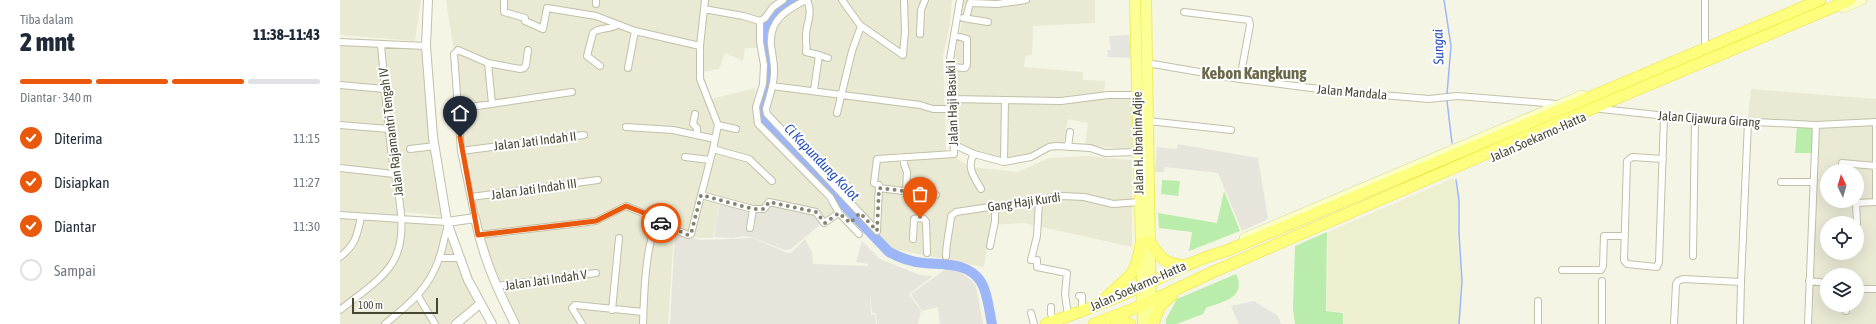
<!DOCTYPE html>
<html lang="id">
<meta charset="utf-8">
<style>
body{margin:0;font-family:"Asap Condensed",sans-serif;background:#f2f2f3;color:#1f2937;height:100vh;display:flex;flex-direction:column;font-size:15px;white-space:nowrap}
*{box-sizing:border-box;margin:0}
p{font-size:13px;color:#747a83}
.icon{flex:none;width:22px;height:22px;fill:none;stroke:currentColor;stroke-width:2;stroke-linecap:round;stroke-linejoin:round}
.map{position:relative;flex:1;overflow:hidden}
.drawer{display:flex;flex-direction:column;background:#fff;width:340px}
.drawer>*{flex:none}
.needle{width:26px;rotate:355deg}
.controls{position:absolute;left:1480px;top:164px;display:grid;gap:8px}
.controls a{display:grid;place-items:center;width:44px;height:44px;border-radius:50%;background:#fff;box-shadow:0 4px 16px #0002;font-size:20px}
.scale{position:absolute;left:12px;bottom:10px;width:86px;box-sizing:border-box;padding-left:4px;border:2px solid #484735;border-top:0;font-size:11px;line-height:14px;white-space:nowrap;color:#484735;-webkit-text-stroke:3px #fff;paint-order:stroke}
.pin{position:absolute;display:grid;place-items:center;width:34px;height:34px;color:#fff;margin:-41px -17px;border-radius:50% 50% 50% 0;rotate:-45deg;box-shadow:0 0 4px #0007}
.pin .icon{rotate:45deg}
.courier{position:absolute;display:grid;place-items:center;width:40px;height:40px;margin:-20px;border:3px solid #ea580c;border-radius:50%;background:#fff;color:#222;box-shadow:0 1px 5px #0007}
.overview em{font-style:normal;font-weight:800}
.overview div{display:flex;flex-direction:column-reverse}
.overview{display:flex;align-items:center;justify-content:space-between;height:68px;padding:0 20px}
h1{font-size:26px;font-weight:800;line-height:30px}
.bar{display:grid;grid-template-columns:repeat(4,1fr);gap:6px 4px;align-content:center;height:48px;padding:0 20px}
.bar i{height:5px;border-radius:3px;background:#e0e1e3}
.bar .active{background:#ea580c}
.bar p{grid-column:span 4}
ol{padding:0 20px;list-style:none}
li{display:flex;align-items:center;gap:12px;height:44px}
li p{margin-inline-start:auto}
li .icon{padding:4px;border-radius:50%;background:#ea580c;color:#fff;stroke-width:4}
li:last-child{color:#747a83}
li i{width:22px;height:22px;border:2px solid #e0e1e3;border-radius:50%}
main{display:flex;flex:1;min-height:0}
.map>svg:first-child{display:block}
.residential{fill:#e9e9d4;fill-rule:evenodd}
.industrial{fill:#e7e5db}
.education{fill:#eeefcf}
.green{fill:#baedab}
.parking{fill:#e5e5df}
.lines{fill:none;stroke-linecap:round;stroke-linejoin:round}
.stream{stroke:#9db6f7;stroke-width:1.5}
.river{stroke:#9db6f7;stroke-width:10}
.minor-casing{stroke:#c1c1a8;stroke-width:8}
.tertiary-casing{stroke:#c1c1a8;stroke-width:10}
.secondary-casing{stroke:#d2d590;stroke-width:10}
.primary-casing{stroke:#edef5a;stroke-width:12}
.trunk-casing{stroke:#ece229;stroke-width:12}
.minor{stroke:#fff;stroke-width:6}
.tertiary{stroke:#fff;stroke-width:8}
.secondary{stroke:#fbffc6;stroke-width:9}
.primary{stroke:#fcff95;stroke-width:10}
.trunk{stroke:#fefe7e;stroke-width:11}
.done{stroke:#858473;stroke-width:4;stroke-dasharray:0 7.2}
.route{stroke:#ea580c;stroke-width:5}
.labels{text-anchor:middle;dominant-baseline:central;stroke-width:4;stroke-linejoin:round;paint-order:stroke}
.street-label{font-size:13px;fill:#484735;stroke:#fff}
.water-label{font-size:14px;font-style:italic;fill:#234cbf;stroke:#fff}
.district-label{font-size:17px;font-weight:bold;fill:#6c694b;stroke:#fff}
</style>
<main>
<section class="drawer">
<div class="overview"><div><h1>2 mnt</h1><p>Tiba dalam</p></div><em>11:38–11:43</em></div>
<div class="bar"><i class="active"></i><i class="active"></i><i class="active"></i><i></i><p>Diantar · 340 m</p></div>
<ol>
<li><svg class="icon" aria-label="check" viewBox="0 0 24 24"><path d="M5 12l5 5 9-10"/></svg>Diterima<p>11:15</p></li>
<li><svg class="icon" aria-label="check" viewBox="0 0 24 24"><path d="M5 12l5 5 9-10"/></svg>Disiapkan<p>11:27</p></li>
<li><svg class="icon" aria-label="check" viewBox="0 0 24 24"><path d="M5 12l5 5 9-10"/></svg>Diantar<p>11:30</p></li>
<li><i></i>Sampai</li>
</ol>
</section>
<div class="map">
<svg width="1536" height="324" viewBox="0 0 1536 324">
<rect width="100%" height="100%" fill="#f5f5e6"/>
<path class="residential" d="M0,0h81l-6,41 -75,-6z
M106,0h336l-17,21 -3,14 1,13h-18l-2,13 -18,-8 -6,16 -16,3 8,27 44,-11 -2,23 1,11 7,11 41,38 37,45 -13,11 -10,-13 -52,-4 -43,-11 -8,39h-13l-26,-6 -6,92h-151l-30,-65 -24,-106 -8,-95z
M467,0h145l-2,24 -7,32 3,96 25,15 47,5 31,-14 36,-2 47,4v87l-108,-24 -34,2 -6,42 -91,-18 -120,-125 -3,-19 7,-28 -6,-40 18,-29z
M623,0h132v23l-62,3 -1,28 -7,3 -1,10 59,5v8l22,1 -1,12 -67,7 -83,-5v-37l8,-36z
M0,42l41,2 21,175 45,3 33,82 -24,20h-116z
M44,46h37l13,117 11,53 -41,-4 -11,-74z
M1411,89l125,10v225h-65l8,-200 -71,-6zM1487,171h30v30h-30zM1487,223h30v30h-30zM1487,275h30v30h-30z
M792,96l3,54 -50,-5 3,-22 -20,-4 -4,24 -15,1 -34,16 -7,-1v-56l32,1 59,-7z
M615,102h50v59l-32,-9 -17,-11z"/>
<path class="industrial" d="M838,144l80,14 10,61 -26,12 -24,-58 -53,-6 -1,5h-9l2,-25 20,2z
M381,199l44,11 1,-7 50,11 6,9 -31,26 -7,1 -30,-12 -10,-2 -11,2 -19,-1z
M335,232l25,8 53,-2 32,14 6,1 14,-14 7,13 1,12 55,2v-2l-12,-2 6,-21 18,18 40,16 13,1 -24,18 12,17 -3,13h-41l-1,-11h-4l-2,-20 1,22 4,-1 1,10h-206z
M610,268l6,1 16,12 4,5 7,38h-43l-2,-17 -16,4 -11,-17 35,-25z"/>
<path class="education" d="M1114,178l4,19 -1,41 4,42 -3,44h-114v-12l-17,-1 1,-79z"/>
<path class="green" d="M1457,126h17l-2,27h-17z
M822,180l18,1 -2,15 -17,-2z
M884,191l16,40 -51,20 3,-19 -33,-4 -1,-15 59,10z
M987,232l-1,79 17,2v11h-48l-2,-15 2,-63z
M896,274c11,24 -12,27 -30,34l-3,6 -26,10h-11v-5l11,-20z"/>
<path class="parking" d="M789,35l2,23 -23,-1 -1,-7h4l-2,-14z
M914,301l24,15 3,8h-42l-8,-18z"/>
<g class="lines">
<path class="stream" d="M1104,0l7,46 -4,48
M1107,101l5,42
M1116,180l3,20v34l3,47 -3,43"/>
<path class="river" d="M453,0c-8,5 -23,16 -28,25 -7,14 3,34 3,49 0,17 -10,28 -6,45l127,133c11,6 23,10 35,11 20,2 44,-1 57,19 7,11 8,29 11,42"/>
<g class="minor-casing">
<path id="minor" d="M164,0v12l21,6v3l18,8 4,-21 49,8 39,15 65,15
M466,0c-20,10 -37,20 -35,45 1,8 3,17 3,25 1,13 -5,27 -8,39l1,5 110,117
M467,0c7,15 -2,24 -1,39 0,5 1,8 0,13l13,3 -5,35
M502,0l18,25 43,30 2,-24 -1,-31
M256,4v-4
M364,9l39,7 17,5
M844,12l65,8 1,5 -10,54
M623,18l25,4
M626,18l4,-15 27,1 29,-4
M420,21v21l4,23 -1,19 -7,23 2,17 72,73 9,16 20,21
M420,21l5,-3 8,-11 10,-7
M580,34l1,-24 4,-10
M0,42l86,4
M1365,43v-43
M479,55l9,3
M148,63l4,41
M807,63l93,16 95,12 94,8 28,-3 100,8
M260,66l-13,-10 6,-23c5,-6 16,-3 24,-8
M610,67l15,1 2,-3v-26l-13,-4
M288,68l7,-37
M0,85l44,4
M432,86l148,19 13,4h18
M611,99l110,2 47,-6h29
M117,109l115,-17
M1261,109l94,10 121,6 -8,199
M497,113l15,-62 9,-25
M355,114l-2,10 4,4v6
M808,121l83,9
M1536,122v80
M0,125l49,4
M378,125l18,4
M1476,125l60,-3
M286,127l47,3 42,9
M613,144l21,10 30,8 27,-5 18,-10 7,-1 34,2 15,5 33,-1
M728,147l2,-15
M70,149l25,-3
M373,149l36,10 23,22
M121,151l123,-16
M634,154c-8,13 0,23 7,35
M345,157l25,3
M564,157v7l3,8 -1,19
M1323,159l-31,-2 -5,4 -3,99 3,4 30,3 2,-5 5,-146
M664,162l1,-62
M1502,163l34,3
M0,168l54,6
M1441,182h33
M361,195l52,14 -3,19
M131,197l127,-17
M699,201l-2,35 -6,24h6v7l30,6 -2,21 3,22
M538,202l1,-17 -5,-2 3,-24 77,-5 -4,-95 10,-59
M413,209h11l5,-7 47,10 8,11 15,-10
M0,215l107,7
M135,218l-14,-67 -7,-97 4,-4 30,13 32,6 4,-1 2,-3 2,-15
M580,218l4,1 2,3 1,31
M1517,223l-1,-20 20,-1
M537,231l2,-43 57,7
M139,235l117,-14 30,-15 17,7 14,9 31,13 3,-1 22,-85 5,-24 -18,-46v-33l5,-46
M573,239l1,-20 6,-1 1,-25
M650,246l5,-25v-14
M606,256c0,-14 4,-26 5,-40l5,-4 107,-16 21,1 29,7 27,-2
M1353,256l2,-137
M0,257c16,-13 17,-21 21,-40
M99,258h20
M1222,270h39l2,-4 1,-30h21
M1469,281l18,2
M156,286l100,-13
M1517,289h19
M78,296l17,28
M739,296h3v14
M1198,301v23
M711,307v7l3,7
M0,310c17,-14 46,-32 55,-52 15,-30 0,-75 -4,-108 -4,-35 -7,-70 -10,-106
M272,310l7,-72
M1506,311v-6
M691,313l3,11
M45,324c24,-20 43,-34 54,-65 4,-11 5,-22 9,-33
M242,324l-10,-16 3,-3 68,7
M303,324c1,-29 2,-76 14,-102
M1262,324v-43
M1334,324l2,-40 2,-3 5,-2 58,3 7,-160
M1400,324l1,-42"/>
</g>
<g class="tertiary-casing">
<path id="tertiary" d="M88,0l-2,46 7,91 14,85 21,58 24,44
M107,222l28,-4c8,39 22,71 40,106
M116,324l24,-20"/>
</g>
<g class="secondary-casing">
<path id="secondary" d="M1503,8l19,-8
M904,238l338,-143"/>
</g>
<g class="primary-casing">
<path id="primary" d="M795,0l8,324
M806,0l5,324"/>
</g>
<g class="trunk-casing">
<path id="trunk" d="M809,241c13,18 12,21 36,25
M765,299c24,-24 31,-21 36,-57
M769,318l13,2 8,4
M706,324c28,-10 56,-20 83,-32 33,-14 63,-32 97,-41l594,-251
M754,324l49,-19 70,-33 314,-136 323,-136
M813,324l7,-18 12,-11"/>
</g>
<use href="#minor" class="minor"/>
<use href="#tertiary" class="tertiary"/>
<use href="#secondary" class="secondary"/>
<use href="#primary" class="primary"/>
<use href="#trunk" class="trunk"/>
</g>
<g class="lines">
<path class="done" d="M321,223l27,12 3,-1 10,-39 52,14h11l5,-7 47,10 9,11 14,-10 11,10 10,-10 17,18 2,-43 42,5 -1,25"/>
<path class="route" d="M120,137l18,98 118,-14 30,-15 18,7 17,10"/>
</g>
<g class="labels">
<g class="street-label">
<text transform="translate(1012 92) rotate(5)">Jalan Mandala</text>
<text transform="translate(612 103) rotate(-92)">Jalan Haji Basuki I</text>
<text transform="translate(1369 119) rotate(4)">Jalan Cijawura Girang</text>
<text transform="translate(51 132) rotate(-97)">Jalan Rajamantri Tengah IV</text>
<text transform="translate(1198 137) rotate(-24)">Jalan Soekarno-Hatta</text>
<text transform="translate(195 141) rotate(-7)">Jalan Jati Indah II</text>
<text transform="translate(798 143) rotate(-91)">Jalan H. Ibrahim Adjie</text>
<text transform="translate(194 189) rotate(-8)">Jalan Jati Indah III</text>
<text transform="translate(684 202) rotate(-8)">Gang Haji Kurdi</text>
<text transform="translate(206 280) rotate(-8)">Jalan Jati Indah V</text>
<text transform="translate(798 286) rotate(-24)">Jalan Soekarno-Hatta</text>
</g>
<g class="water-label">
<text transform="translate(1098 47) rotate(-92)">Sungai</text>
<text transform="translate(482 162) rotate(46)">Ci Kapundung Kolot</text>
</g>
<g class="district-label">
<text x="914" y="73">Kebon Kangkung</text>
</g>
</g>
</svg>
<div class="controls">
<a><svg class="needle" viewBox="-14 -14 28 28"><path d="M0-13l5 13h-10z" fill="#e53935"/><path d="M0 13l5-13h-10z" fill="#747a83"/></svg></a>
<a><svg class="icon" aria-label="locate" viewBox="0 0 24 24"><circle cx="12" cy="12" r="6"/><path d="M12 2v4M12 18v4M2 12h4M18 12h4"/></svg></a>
<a><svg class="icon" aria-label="layers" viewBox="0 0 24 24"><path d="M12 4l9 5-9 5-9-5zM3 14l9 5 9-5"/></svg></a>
</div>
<div class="scale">100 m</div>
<div class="pin" style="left:580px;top:218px;background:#ea580c"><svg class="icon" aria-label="bag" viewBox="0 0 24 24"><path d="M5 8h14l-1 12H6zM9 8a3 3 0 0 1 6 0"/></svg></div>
<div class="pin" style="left:120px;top:137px;background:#1f2937"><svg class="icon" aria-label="home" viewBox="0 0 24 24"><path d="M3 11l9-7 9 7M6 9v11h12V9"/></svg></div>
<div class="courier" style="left:321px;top:223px"><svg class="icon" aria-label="car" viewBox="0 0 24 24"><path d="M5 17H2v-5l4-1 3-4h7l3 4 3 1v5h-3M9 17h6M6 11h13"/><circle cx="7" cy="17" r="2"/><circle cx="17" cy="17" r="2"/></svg></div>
</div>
</main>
